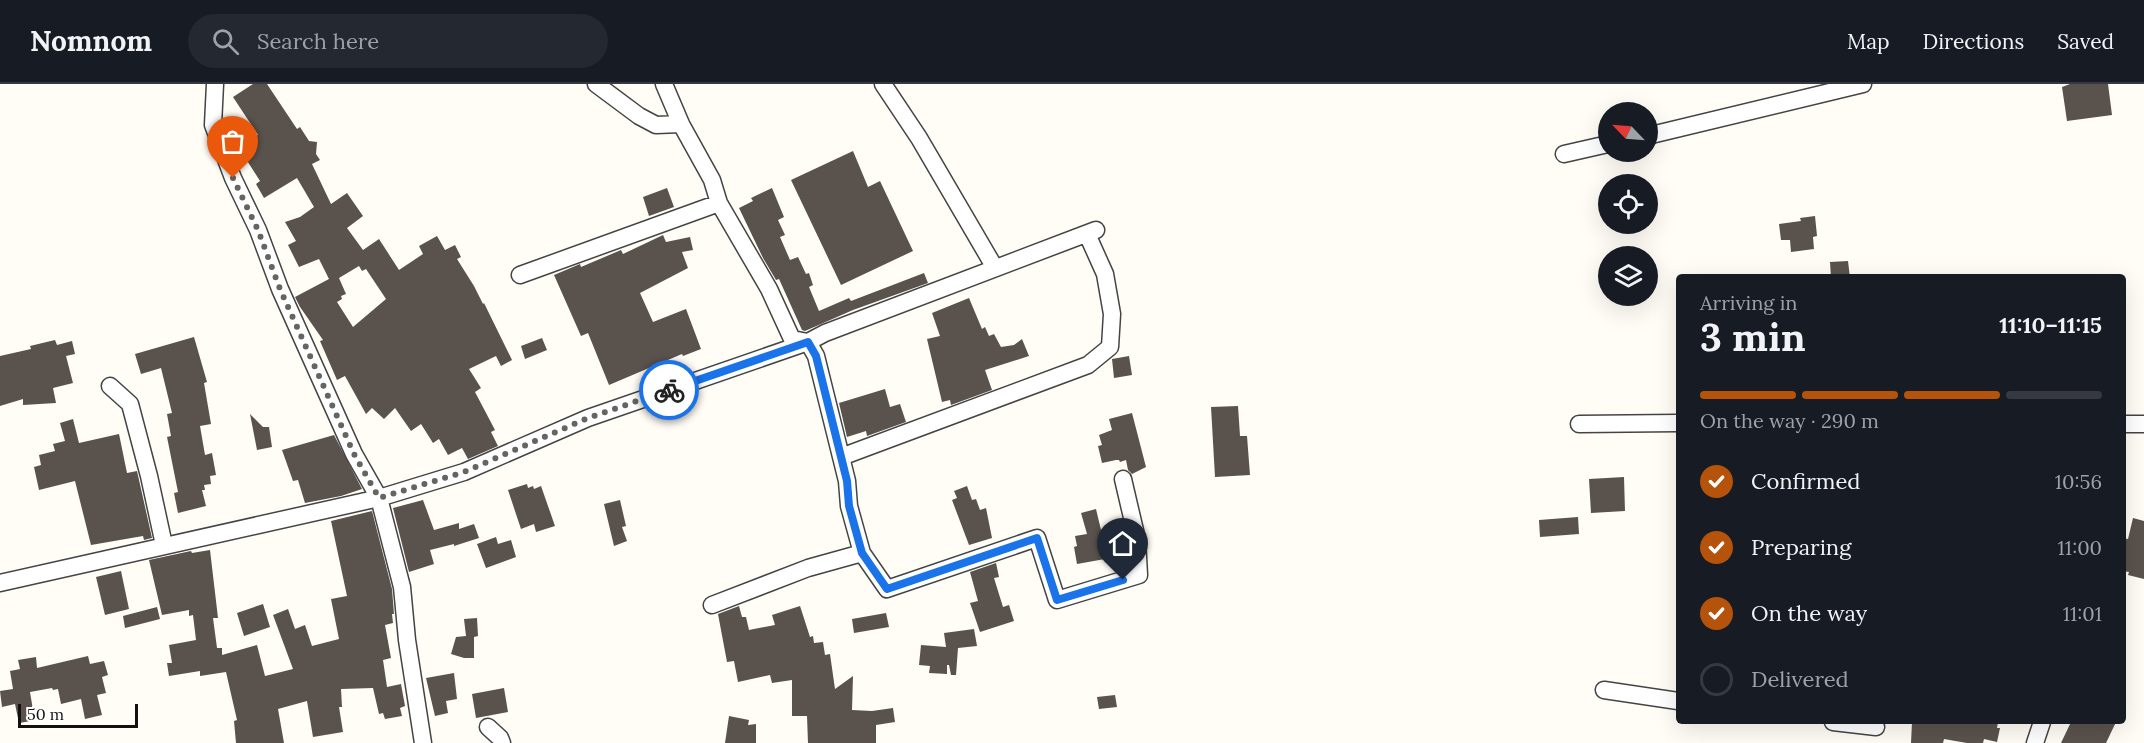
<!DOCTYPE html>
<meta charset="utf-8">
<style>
body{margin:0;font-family:Lora,serif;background:#242831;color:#f1f3f6;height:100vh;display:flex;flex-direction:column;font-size:22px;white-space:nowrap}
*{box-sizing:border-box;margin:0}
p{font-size:20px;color:#9ea1a6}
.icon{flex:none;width:33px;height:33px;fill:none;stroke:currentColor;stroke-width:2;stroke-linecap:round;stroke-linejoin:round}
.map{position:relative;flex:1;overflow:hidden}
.details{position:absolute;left:1676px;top:190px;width:450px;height:450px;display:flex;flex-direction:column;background:#171b24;border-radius:6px;box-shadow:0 6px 24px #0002}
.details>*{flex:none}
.needle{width:39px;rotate:295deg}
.fabs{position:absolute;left:1598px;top:18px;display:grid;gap:12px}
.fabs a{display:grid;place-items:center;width:60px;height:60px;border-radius:50%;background:#171b24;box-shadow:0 6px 24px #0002;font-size:30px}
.scale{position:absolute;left:18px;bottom:15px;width:120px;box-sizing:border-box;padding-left:6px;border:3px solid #111;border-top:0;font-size:16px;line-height:21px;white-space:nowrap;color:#111;-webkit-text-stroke:4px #fff;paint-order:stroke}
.pin{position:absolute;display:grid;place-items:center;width:51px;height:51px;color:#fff;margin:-62px -26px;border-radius:50% 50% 50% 0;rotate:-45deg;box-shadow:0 0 6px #0007}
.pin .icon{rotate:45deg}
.courier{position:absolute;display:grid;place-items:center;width:60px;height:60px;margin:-30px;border:4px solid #1a73e8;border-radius:50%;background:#fff;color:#222;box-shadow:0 2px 8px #0007}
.summary em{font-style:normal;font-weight:800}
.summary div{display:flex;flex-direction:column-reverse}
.summary{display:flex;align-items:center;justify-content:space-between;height:102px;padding:0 24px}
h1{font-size:39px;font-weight:800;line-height:45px}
.bar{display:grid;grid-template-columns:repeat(4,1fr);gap:9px 6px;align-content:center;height:72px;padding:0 24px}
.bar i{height:8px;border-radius:4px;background:#363941}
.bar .active{background:#b45309}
.bar p{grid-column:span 4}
ol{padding:0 24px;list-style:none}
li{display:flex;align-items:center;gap:18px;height:66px}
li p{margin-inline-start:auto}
li .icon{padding:6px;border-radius:50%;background:#b45309;color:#fff;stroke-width:4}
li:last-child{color:#9ea1a6}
li i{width:33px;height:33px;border:3px solid #363941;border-radius:50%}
header{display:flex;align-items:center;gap:36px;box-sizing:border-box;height:84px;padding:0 30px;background:#171b24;border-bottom:2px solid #363941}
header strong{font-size:28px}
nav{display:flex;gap:33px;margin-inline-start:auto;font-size:21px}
.search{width:420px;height:54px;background:#242831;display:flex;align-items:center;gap:15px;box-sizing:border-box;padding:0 21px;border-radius:33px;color:#9ea1a6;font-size:22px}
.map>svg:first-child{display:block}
.building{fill:#5a524d;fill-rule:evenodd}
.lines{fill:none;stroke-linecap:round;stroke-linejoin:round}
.minor-casing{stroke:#444;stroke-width:19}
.minor{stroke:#fff;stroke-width:16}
.done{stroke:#646461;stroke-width:6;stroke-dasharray:0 10.8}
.route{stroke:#1a73e8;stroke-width:8}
</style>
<header>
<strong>Nomnom</strong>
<div class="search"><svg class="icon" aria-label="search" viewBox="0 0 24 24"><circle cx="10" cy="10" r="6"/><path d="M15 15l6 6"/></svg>Search here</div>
<nav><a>Map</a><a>Directions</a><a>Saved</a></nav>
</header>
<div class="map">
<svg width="2144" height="659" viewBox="0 0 2144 659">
<rect width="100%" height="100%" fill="#fffdf5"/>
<path class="building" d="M253,0h14l30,45 3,-2 9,14 8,1 -1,12 4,6 -8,4 19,40 16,-11 16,23 -16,12 16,22 16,-11 20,31 24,-16 -4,-8 18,-10 8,14 10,-5 6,12 -4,2 17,27 9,18 1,-1 28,57 -11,6 -5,-10 -27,13 12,19 -6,4 20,38 -4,2 7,14 -30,13 -6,-11 -14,7 -9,-16 -6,4 -12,-19 -10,7 -16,-23 -11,11 -12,-11 -6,6 -21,-38 -8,4 -17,-39 3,-1 -23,-33 -5,-10 34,-18 -10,-20 -20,8 -11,-22 8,-4 -11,-19 15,-5 14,-10 -17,-29 -33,20 -8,-14 4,-3 -14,-22 -4,2 -10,-21 26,-5 -25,-38zM359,182l3,5 4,-2 20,30 -33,28 -16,-25 5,-3 -1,-3 5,-2 -7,-16z
M2070,0h38l4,31 -45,6 -5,-34z
M853,67l15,36 12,-6 33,70 -72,34 -50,-105z
M667,104l7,19 -25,9 -6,-19z
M772,104l12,29 -6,3 7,15 -5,2 10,23 8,-3 8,17 3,-1 4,12 -4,2 10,24 30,-13 2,3 73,-28 4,10 -75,27 -48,21 -3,-1 -23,-51 -3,1 -13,-22 -24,-50 14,-7 -2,-3z
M1815,132l2,20 -4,1 1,12 -23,3 -1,-12h-9l-2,-16 22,-3 -1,-3z
M663,151l3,7 24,-5 3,13 -11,2 6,16 -48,25 13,29 33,-13 15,40 -18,7 -1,-2 -73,31 -21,-52 -7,3 -27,-61 26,-11 1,3 40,-17 2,4z
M1848,177l2,17h-19l-1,-16z
M969,214l13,31 3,-2 4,9 5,-2 7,13 13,-2 8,-6 7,17 -44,14 7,20 -41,15 -1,-5 -8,2 -15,-63 13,-3 -8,-23z
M194,253l13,45 -3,1 7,41 -11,2 5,29 7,-2 4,22 -6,1 1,8 -7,1 1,5h-3l4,16 -28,7 -4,-20 4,-1 -11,-55 4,-1 -4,-22 5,-1 -11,-45 -20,6 -6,-20z
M542,254l5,12 -22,9 -4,-13z
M55,256l2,5 15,-4 3,13 -9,2 7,27 -20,5 3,15 -33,2v-6l-23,7v-50l31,-7 -1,-3z
M1129,272l3,19 -18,3 -2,-19z
M885,305l5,18 10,-3 6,18 -39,14 -1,-5 -19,6 -8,-34z
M1238,322l2,30h7l3,39 -35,2 -4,-70z
M1132,329l14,54 -14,7 -4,-4 -2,-10 -6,2 -1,-2h-3l-14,3 -4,-17 4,-1 -3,-10 13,-5 -3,-11z
M250,330l13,13h6l3,20 -15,3z
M73,335l6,24 40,-9 8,39 10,-2 15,67 -8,2 -1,-4 -52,9 -16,-64 -36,9 -5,-23 7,-2 -2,-10 16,-4 -2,-7 12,-3 -5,-18z
M334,351l28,54 -21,7 -36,7 -7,-23 -5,1 -11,-31z
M1624,393l1,34 -34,2 -2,-34z
M527,400l1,4 5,-2 1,3 7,-3 14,40 -19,6 -2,-8 -13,5 -13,-39z
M967,402l5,14 4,-1 4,11 6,-2 6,30 -23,7 -17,-45 5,-2 -3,-7z
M423,416l11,30 25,-7v6l15,-5 5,14 -25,8v-2l-24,6 4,14 -25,8 -16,-64z
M620,416l6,26 -4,1 5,14 -13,5 -10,-42z
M1096,425l5,21 4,29 -28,5 -3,-17 3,-1 -2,-10 12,-2 -6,-21z
M372,427l20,78 2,25h-2l1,9 -8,2 6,33 -8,2 4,27 14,-3 4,22 -5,2 2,8 -17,3 -2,-6 -4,1 -6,-26 -32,1 1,18h-3l4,25 -30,5 -6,-36 -29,8 6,34h-48l-2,-22 3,-1 -11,-48 -26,4v-5l-31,5 -2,-13h5l-3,-18 27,-5 -3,-25 -4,1v-6l-27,5 -13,-55 42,-9 1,2 18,-3 8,68h-5l4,30h5v7l35,-10 8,31 28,-7 -20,-54 15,-6 7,20 10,-4 7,21 27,-7 -8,-40 16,-3 -16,-75z
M1578,433l1,17 -39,3 -1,-17z
M2133,434l11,3v58l-16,-4 1,-3 -7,-1v-33l6,1z
M496,453l2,7 13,-4 5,17 -30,11 -9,-24z
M996,479l3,14 -5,1 9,29 6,-2 5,16 -34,11 -10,-29 8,-2 -8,-29z
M121,487l8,38 -24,6 -9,-38z
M263,520l7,23 -26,9 -7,-23z
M739,522l3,11h4l3,13 26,-5 -3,-10 28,-9 10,31 3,-1 1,7 9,-1 2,13 5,-1 5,35 18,-13 -1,34 20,1 21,-3 2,14 -19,3v18h-68l-1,-27h-15v-36l-20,3 -2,-8 -32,7 -4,-21 -7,1 -9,-48z
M157,523l3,12 -35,9 -2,-12z
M886,529l3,14 -35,6 -2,-14z
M477,534l1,18 -4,1v21h-10l-13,-4 5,-17 10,-1 -2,-17z
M974,545l3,17 -19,2 -2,27h-5l-2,-10h-2v9l-18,-1 1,-7 -11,-1 2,-20 25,2 -2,-14z
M88,572l2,8 14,-3 4,14 -6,2 4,16 -9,2 5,20 -17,4 -4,-20 -20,5 -3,-15 -5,1 -1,-2 -22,4 3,18h-4l2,11 -12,2 -4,-19 -13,3 -2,-16 13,-2 -3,-18 10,-2 -2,-9 18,-3 1,11z
M454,589l3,26 -11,2 2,12 -13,3 -9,-38z
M504,604l4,24 -32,6 -4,-24z
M1115,611l2,12 -18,2 -2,-12z
M729,632l20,4 -1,5 8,-1v19h-31z
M1912,638h86l-1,6h3l-3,14 -13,-3 -1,4h-16l-23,-4 -1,4h-32z
M2071,638h45l-10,21h-45z"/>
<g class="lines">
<g class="minor-casing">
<path id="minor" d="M215,0l-2,41 20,53 25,52 22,59 74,165 25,44 23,89 5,53 16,103
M596,0l43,32 17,9 25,-1
M664,0l17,40 31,56 7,23
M883,0l36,54 76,130
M1647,52l216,-52
M1564,70l44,-10
M520,191l199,-72 50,86 23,50 16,3 8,14 31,125 2,25 13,47 25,36 150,-51 20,62 82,-25 -2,-36 -14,-60
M110,302l20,18 19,72 15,69
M1579,340l99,-1
M2122,340h22
M841,373l247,-92 22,-18 2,-33 -7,-40 -18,-40
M0,499l379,-85 85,-26 124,-54 220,-76 17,-9 271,-103
M712,521l96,-37 54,-15
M1604,606l74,11
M1833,638l43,5
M488,643l12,11 2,5
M2035,659l7,-21"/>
</g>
<use href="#minor" class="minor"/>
</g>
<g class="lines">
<path class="done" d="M233,94l25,52 22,59 74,165 25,44 85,-26 124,-54 81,-28"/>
<path class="route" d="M669,306l139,-48 8,14 31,125 2,25 13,47 25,36 150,-51 20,62 66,-20"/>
</g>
</svg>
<div class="fabs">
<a><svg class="needle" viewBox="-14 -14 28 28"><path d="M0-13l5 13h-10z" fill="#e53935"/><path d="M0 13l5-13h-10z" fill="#9ea1a6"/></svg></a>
<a><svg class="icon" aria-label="locate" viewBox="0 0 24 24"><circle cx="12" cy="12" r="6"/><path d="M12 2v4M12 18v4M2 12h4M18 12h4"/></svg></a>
<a><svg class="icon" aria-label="layers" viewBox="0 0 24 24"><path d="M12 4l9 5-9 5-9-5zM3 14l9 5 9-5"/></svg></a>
</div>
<div class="scale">50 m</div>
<div class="pin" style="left:233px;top:94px;background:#ea580c"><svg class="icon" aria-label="bag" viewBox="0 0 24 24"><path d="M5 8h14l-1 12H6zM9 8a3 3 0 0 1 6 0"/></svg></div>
<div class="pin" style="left:1123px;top:496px;background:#1f2937"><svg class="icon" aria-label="home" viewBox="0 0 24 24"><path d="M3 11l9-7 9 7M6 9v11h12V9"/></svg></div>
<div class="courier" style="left:669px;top:306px"><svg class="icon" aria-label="bike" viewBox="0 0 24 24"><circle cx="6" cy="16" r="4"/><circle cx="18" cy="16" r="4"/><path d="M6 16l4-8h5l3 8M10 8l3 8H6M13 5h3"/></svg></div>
<section class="details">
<div class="summary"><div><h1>3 min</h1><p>Arriving in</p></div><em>11:10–11:15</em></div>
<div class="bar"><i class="active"></i><i class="active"></i><i class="active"></i><i></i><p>On the way · 290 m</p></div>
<ol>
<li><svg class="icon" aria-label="check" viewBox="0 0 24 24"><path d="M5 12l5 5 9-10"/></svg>Confirmed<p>10:56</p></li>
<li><svg class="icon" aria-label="check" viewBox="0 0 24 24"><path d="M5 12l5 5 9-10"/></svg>Preparing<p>11:00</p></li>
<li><svg class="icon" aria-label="check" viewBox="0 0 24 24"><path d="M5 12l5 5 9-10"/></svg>On the way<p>11:01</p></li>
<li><i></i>Delivered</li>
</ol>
</section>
</div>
